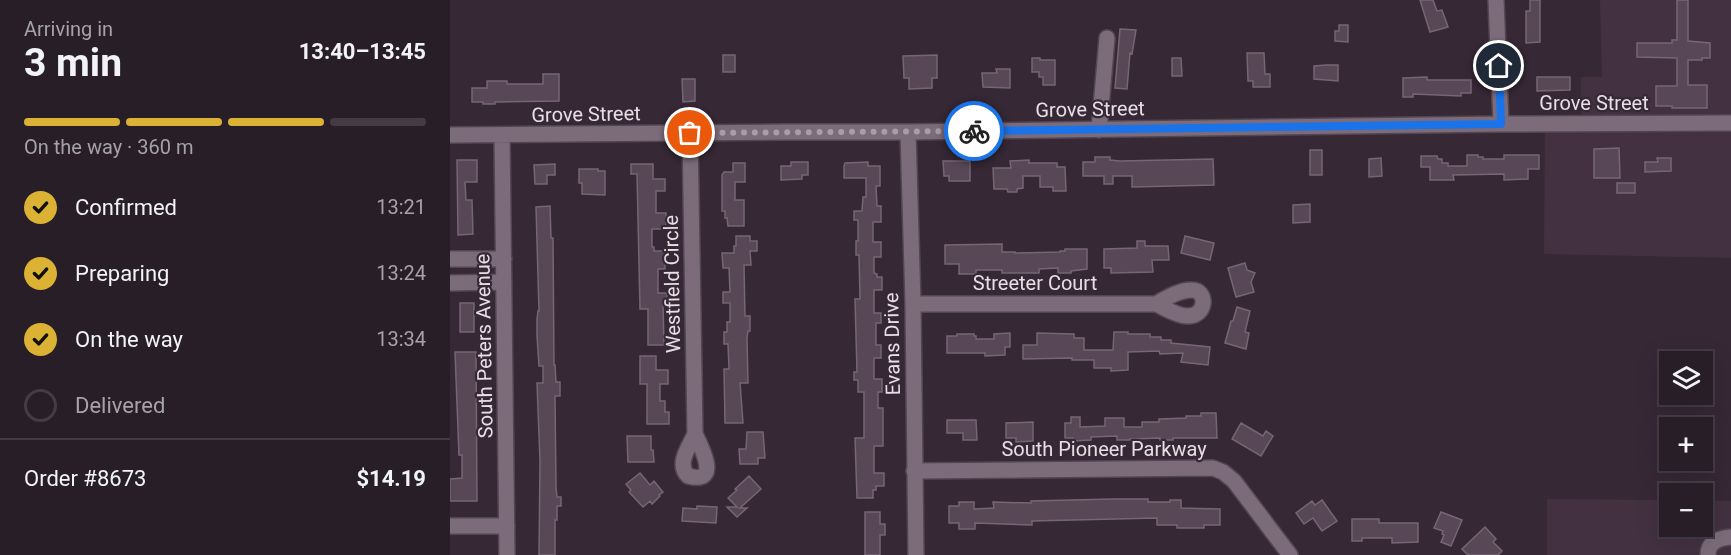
<!DOCTYPE html>
<meta charset="utf-8">
<style>
body{margin:0;font-family:Roboto,sans-serif;background:#302730;color:#f1f3f6;height:100vh;display:flex;flex-direction:column;font-size:22px;white-space:nowrap}
*{box-sizing:border-box;margin:0}
p{font-size:20px;color:#a5a2a8}
.icon{flex:none;width:33px;height:33px;fill:none;stroke:currentColor;stroke-width:2;stroke-linecap:round;stroke-linejoin:round}
.map{position:relative;flex:1;overflow:hidden}
.panel{display:flex;flex-direction:column;background:#281e28;width:450px}
.panel>*{flex:none}
.fabs{position:absolute;left:1209px;top:351px;display:grid;gap:12px}
.fabs a{display:grid;place-items:center;width:54px;height:54px;border-radius:0px;background:#281e28;box-shadow:0 6px 24px #0002,0 0 0 2px #443c45;font-size:30px}
.pin{position:absolute;display:grid;place-items:center;width:51px;height:51px;color:#fff;margin:-26px;border:3px solid #fff;border-radius:50%;box-shadow:0 2px 6px #0007}
.courier{position:absolute;display:grid;place-items:center;width:60px;height:60px;margin:-30px;border:4px solid #1a73e8;border-radius:50%;background:#fff;color:#222;box-shadow:0 2px 8px #0007}
.head em{font-style:normal;font-weight:700}
.head div{display:flex;flex-direction:column-reverse}
.head{display:flex;align-items:center;justify-content:space-between;height:102px;padding:0 24px}
h1{font-size:39px;font-weight:700;line-height:45px}
.bar{display:grid;grid-template-columns:repeat(4,1fr);gap:9px 6px;align-content:center;height:72px;padding:0 24px}
.bar i{height:8px;border-radius:4px;background:#443c45}
.bar .selected{background:#dbb233}
.bar p{grid-column:span 4}
.line{display:flex;align-items:center;gap:15px;padding:0 24px;border-top:2px solid #443c45}
.line div{flex:1}
ol{padding:0 24px;list-style:none}
li{display:flex;align-items:center;gap:18px;height:66px}
li p{margin-inline-start:auto}
li .icon{padding:6px;border-radius:50%;background:#dbb233;color:#111;stroke-width:4}
li:last-child{color:#a5a2a8}
li i{width:33px;height:33px;border:3px solid #443c45;border-radius:50%}
main{display:flex;flex:1;min-height:0}
.map>svg:first-child{display:block}
.built{fill:#433142}
.building{fill:#584857;stroke:#766675;stroke-width:1.5}
.lines{fill:none;stroke-linecap:round;stroke-linejoin:round}
.minor-casing{stroke:#524651;stroke-width:18}
.minor{stroke:#7c6c7b;stroke-width:15}
.done{stroke:#a99ea8;stroke-width:6;stroke-dasharray:0 10.8}
.route{stroke:#1a73e8;stroke-width:8}
.labels{text-anchor:middle;dominant-baseline:central;stroke-width:4.5;stroke-linejoin:round;paint-order:stroke}
.street-label{font-size:20px;fill:#e7dee6;stroke:#362835}
</style>
<main>
<section class="panel">
<div class="head"><div><h1>3 min</h1><p>Arriving in</p></div><em>13:40–13:45</em></div>
<div class="bar"><i class="selected"></i><i class="selected"></i><i class="selected"></i><i></i><p>On the way · 360 m</p></div>
<ol>
<li><svg class="icon" aria-label="check" viewBox="0 0 24 24"><path d="M5 12l5 5 9-10"/></svg>Confirmed<p>13:21</p></li>
<li><svg class="icon" aria-label="check" viewBox="0 0 24 24"><path d="M5 12l5 5 9-10"/></svg>Preparing<p>13:24</p></li>
<li><svg class="icon" aria-label="check" viewBox="0 0 24 24"><path d="M5 12l5 5 9-10"/></svg>On the way<p>13:34</p></li>
<li><i></i>Delivered</li>
</ol>
<div class="line" style="height:78px"><div>Order #8673</div><b>$14.19</b></div>
</section>
<div class="map">
<svg width="1281" height="555" viewBox="0 0 1281 555">
<rect width="100%" height="100%" fill="#362835"/>
<path class="built" d="M1150,0h131v258l-187,-4 1,-130h36v-47h21z
M1097,499l122,1 1,26h32l1,-25h28v54h-184z"/>
<path class="building" d="M970,0h13l4,11 5,-1 6,17 -18,5z
M1080,0h10v42l-14,1v-32h4z
M1227,0h11v41l22,2v15h-8v2h-14v25h19v23h-35v-2h-16v-20h21v-28l-40,-1v-14h35v-3h5z
M889,25h9v17l-13,-1v-10h4z
M670,29l16,1 -4,24 -2,-1 -3,36 -12,-1z
M797,53h17l1,21h5v13h-17v-6h-5z
M273,55h12v17h-12z
M487,55v23h-5v10l-23,1v-11h-5l-1,-22z
M582,58h8v2h15v25h-12v-8h-4v-5h-7z
M722,58h9l1,18h-10z
M876,65h12v16l-24,-2v-13z
M546,69h14v19l-27,-1 -1,-14h15z
M93,74h16v27l-64,1v2h-12v-2h-11v-14h15v-7h20v3h36z
M977,77v3h44v13h-10v3l-48,-2v3h-10v-19z
M1087,77h33v13l-33,1z
M232,79h13v22l-12,1z
M1169,148l1,30h-26v-29z
M860,150h12v25h-12z
M1017,155h11v2h5v2h21v-4h35v14h-11v10l-24,1v-6l-51,1 1,5h-24v-13h-9v-11h16l1,3h4v4h6v3h19z
M645,157h15v3l10,1 93,-2 1,26 -82,2v-11h-19v8h-9v-8h-21v-14h12z
M931,158l1,18 -13,1v-18z
M1207,158h14v13l-26,1v-10h13z
M7,160h20v22h-12l1,18h6l1,34 -15,1z
M579,160v3h28v4h8l1,24h-13v-4h-13v-11h-17v12l-6,1v3h-9l-1,-3h-13l-1,-21h18l-1,-7z
M493,161h27v20h-21v-5h-5z
M341,162h17v13h-6v4l-21,1v-14h10z
M418,162v4h12v20h-4l1,20h4v16h-8v20h8v15h-7v16l3,1v3h5v13h-8v23h7v10h-5v22h5v13h-7v21h8v13h-4v16h5v38h-9v27h10v13h-8v4h-3v8h-16l-2,-60h9v-46h-6v-12h-4v-8h3l-2,-73h5l-1,-44h-3v-14h2v-21h-4v-9h8l1,-14h3v-19h-22v-12l1,-3z
M283,163h12v19h-10v18h9v26h-16l-1,-8h-2v-7h-3v-36l2,-3h9z
M105,164v11h-8v9h-12l-1,-19z
M181,164h22v15h12v12h-9v22h10v16h-14v18h2v4h11v18h-7v24h9v10h-4l1,42h-16v-36h-8l-3,-135h-6z
M129,169h19v2h7v24l-23,-1v-11h-3z
M1167,183h18v10h-18z
M860,204v18l-17,1v-18z
M100,206l1,32h2l1,127h1l1,17h4v14h-5l1,91 1,10h4v9h-4v14h-2v35h-16l1,-94 -3,-78h6v-17h-4l-2,-30v-17l1,-8h1l-3,-104z
M286,236h14v5h7v10h-7l1,14h-7l1,51h5v15h-2l-1,7 1,45h-8l3,40h-18l-1,-54h5l-1,-25h-4v-12h3v-10h3v-19h-7v-11h7l-1,-24h-6l-1,-15h12v-7h2z
M735,236l29,7 -4,17 -29,-7z
M687,241h8v5h23l1,14h-17l1,12 -42,1v-5h-7v-19l33,-1z
M552,244v8h13v1l45,-1v-1h5v-2h22v20l-16,2v2h-13v-5l-19,1v4h-37v-3h-26v4h-17v-10h-14v-19z
M795,263l2,7 8,3 -4,9 3,10 -18,5 -8,-29z
M10,303h14v29h-14z
M787,307l13,4 -5,21 4,1 -3,16 -21,-6 6,-22h2z
M664,332h14v2h22v3h11v3h10v3l39,4 -2,18 -27,-3 2,-9 -23,1 -1,-3 -31,1v18l-17,1v-3h-17v-8h-22v-2l-49,1v-14h14v-12l37,1v4h10v12h29z
M560,333v14h-5v8l-20,1v-3h-38v-17h10v-2h17v2h2v3h18v-5z
M5,352h21l1,149h-27v-22l12,-1v-23h-3z
M190,356h16v14h12v14h-8v17h5v11h4v12h-22v-40h-7z
M751,413h15l1,25h-44v2h-13v-2l-30,1v1h-13v-4l-26,1v3l-18,1v-3h-8v-15h6v-6h9v10l25,-1v-8h19v9h18v-5h17v-3l27,-1v-2h15z
M497,420h29l1,20h-14v-7h-16z
M583,422v19l-17,1v-4h-10v-15z
M791,423l22,13 3,-5 7,5 -12,20 -29,-17z
M297,432h16l2,26h-7v6h-18l-1,-15h7z
M177,436h24v14h2l1,12h-26z
M190,473l10,12 4,-4 9,11 -4,3 1,1 -8,8 -2,-3 -7,6 -14,-15 2,-2 -5,-6z
M299,476l12,13 -21,19h7l-10,9 -10,-10h10l-9,-9 9,-8 -2,-1z
M663,499h35v3h22v-2h11v8l39,1v16h-16v3h-27v-3h-20v-7l-125,3v4l-57,-2v6h-16v-6h-10v-17h10v-4h15v7l20,-1 -1,-6 38,1v-2z
M872,500l15,21 -15,10 -9,-13 -9,6 -8,-11 16,-12 3,4z
M247,506l20,1 -1,16 -34,-2 1,-13 14,1z
M415,512h15v12h5v11h-5v20h-15z
M991,512l21,8 -11,26 -10,-4 3,-7 -2,-1 1,-3 -9,-3z
M902,519h27v4h39v19l-26,1v-5h-30v3h-10z
M1035,527l11,12 -3,3 9,9 -4,4h-30l-6,-6z"/>
<g class="lines">
<g class="minor-casing">
<path id="minor" d="M1046,0l5,124
M649,130l8,-92
M458,132l5,172 3,251
M240,133l5,301c-6,13 -19,30 -7,42 33,9 14,-28 7,-42
M0,135l335,-3h123l593,-8 230,-1
M52,136l5,419
M0,259h54
M0,283l54,-1
M463,304h243c9,4 21,12 31,12 20,1 21,-26 5,-26 -13,0 -26,8 -36,14
M464,471l299,-3 10,4 11,9 56,74
M0,526h57
M1258,555c0,-13 11,-17 23,-18"/>
</g>
<use href="#minor" class="minor"/>
</g>
<g class="lines">
<path class="done" d="M240,133l284,-2"/>
<path class="route" d="M524,131l527,-7 -2,-58"/>
</g>
<g class="labels">
<g class="street-label">
<text x="1144" y="103">Grove Street</text>
<text transform="translate(640 109) rotate(-1)">Grove Street</text>
<text transform="translate(136 114) rotate(-1)">Grove Street</text>
<text x="585" y="283">Streeter Court</text>
<text transform="translate(222 284) rotate(-91)">Westfield Circle</text>
<text transform="translate(442 344) rotate(-91)">Evans Drive</text>
<text transform="translate(34 346) rotate(-91)">South Peters Avenue</text>
<text x="654" y="449">South Pioneer Parkway</text>
</g>
</g>
</svg>
<div class="fabs">
<a><svg class="icon" aria-label="layers" viewBox="0 0 24 24"><path d="M12 4l9 5-9 5-9-5zM3 14l9 5 9-5"/></svg></a>
<a>+</a>
<a>−</a>
</div>
<div class="pin" style="left:240px;top:133px;background:#ea580c"><svg class="icon" aria-label="bag" viewBox="0 0 24 24"><path d="M5 8h14l-1 12H6zM9 8a3 3 0 0 1 6 0"/></svg></div>
<div class="pin" style="left:1049px;top:66px;background:#1f2937"><svg class="icon" aria-label="home" viewBox="0 0 24 24"><path d="M3 11l9-7 9 7M6 9v11h12V9"/></svg></div>
<div class="courier" style="left:524px;top:131px"><svg class="icon" aria-label="bike" viewBox="0 0 24 24"><circle cx="6" cy="16" r="4"/><circle cx="18" cy="16" r="4"/><path d="M6 16l4-8h5l3 8M10 8l3 8H6M13 5h3"/></svg></div>
</div>
</main>
